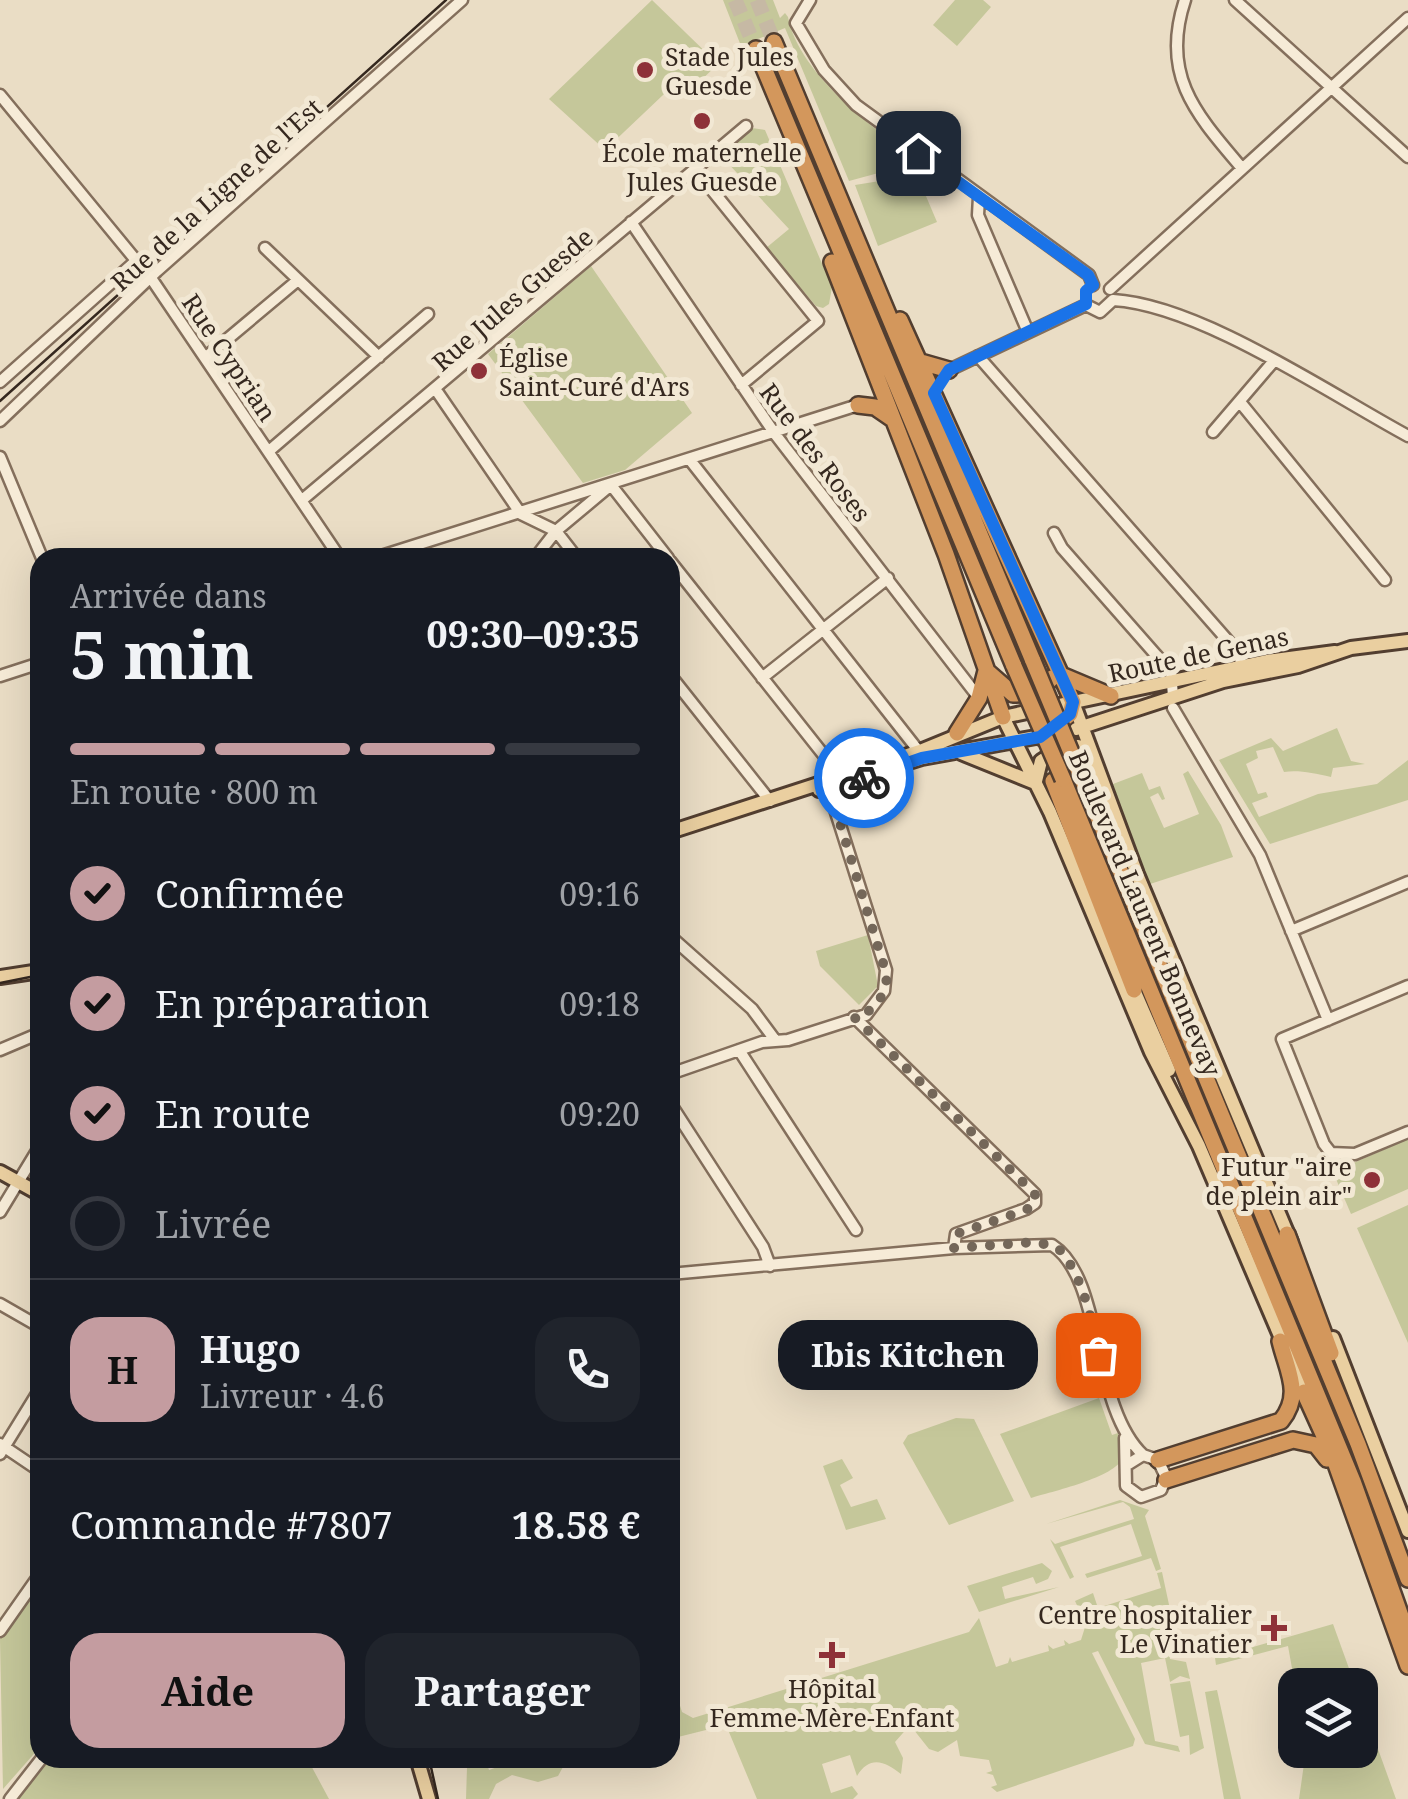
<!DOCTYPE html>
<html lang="fr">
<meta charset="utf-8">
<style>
body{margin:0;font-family:"Noto Serif",serif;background:#20242c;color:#f1f3f6;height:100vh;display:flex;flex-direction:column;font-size:38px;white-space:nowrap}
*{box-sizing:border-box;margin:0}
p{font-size:32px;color:#9ea1a6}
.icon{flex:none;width:55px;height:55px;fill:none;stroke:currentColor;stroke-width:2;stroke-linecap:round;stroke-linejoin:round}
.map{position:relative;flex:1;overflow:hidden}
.side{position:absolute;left:30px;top:548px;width:650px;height:1220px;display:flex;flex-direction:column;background:#171b24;border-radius:30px;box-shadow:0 10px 40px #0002}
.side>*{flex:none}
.controls{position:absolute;left:1278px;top:1668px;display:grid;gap:20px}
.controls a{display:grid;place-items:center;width:100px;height:100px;border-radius:20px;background:#171b24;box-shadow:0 10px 40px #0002;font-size:50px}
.pin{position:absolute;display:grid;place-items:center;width:85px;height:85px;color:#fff;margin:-42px;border-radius:20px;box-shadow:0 5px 15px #0006}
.courier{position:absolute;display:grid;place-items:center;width:100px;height:100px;margin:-50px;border:8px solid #1a73e8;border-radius:50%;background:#fff;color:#222;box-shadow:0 2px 12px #0007}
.bubble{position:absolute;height:70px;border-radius:30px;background:#171b24;box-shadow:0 10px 40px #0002;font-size:32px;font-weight:700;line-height:70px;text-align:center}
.head em{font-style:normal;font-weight:700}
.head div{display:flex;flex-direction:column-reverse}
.head{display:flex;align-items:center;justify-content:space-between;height:170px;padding:0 40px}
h1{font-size:65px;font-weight:700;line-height:75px}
.bar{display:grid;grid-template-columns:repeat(4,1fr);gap:15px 10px;align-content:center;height:120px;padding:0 40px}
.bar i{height:12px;border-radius:8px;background:#363941}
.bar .selected{background:#c49ca0}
.bar p{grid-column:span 4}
.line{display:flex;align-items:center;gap:25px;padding:0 40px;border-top:2px solid #363941}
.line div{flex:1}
.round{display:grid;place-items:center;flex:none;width:105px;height:105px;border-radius:30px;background:#20242c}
ol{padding:0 40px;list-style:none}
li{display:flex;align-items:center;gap:30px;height:110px}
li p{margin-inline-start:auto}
li .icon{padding:10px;border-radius:50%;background:#c49ca0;color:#111;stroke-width:4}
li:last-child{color:#9ea1a6}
li i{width:55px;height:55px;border:5px solid #363941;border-radius:50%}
.action{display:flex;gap:20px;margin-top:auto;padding:20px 40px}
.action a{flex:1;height:115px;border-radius:30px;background:#c49ca0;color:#111;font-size:40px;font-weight:700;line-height:115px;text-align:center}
.action a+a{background:#20242c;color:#f1f3f6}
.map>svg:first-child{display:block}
.green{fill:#c5c79a}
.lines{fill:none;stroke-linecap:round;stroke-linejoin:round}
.highway-tunnel{stroke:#c6b9a4;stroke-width:15;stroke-dasharray:15 8;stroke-linecap:butt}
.minor-casing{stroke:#846f5c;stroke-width:15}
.major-casing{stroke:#523e30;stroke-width:18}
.highway-casing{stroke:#523e30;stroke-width:20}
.minor{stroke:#f6ebd7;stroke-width:10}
.major{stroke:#eacfa0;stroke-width:12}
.highway{stroke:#d3975c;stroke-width:15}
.tram{stroke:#35281f;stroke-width:2.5}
.highway-bridge-casing{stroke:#523e30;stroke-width:20;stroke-linecap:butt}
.highway-bridge{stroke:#d3975c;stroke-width:15}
.done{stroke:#746759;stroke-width:10;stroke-dasharray:0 18}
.route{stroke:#1a73e8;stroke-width:12}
.poi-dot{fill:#8e3138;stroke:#f2e8d4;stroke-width:4}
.labels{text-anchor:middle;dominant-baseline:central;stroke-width:10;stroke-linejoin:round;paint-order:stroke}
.poi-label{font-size:25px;fill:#35281f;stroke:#f2e8d4;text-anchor:start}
.street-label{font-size:25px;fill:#35281f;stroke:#f2e8d4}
</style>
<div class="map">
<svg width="1408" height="1799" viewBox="0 0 1408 1799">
<rect width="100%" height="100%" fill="#eaddc5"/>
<path class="green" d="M652,0l66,64 -24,23 -12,-10 -77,73 -56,-51z
M723,0h50l7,18 5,-5 3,4c11,58 87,112 131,145l-70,19 -64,-153 -44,18z
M955,0h28l8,7 -34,39 -24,-21z
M752,128l13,2 67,157 -3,17 -6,4 -7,-2 -50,-58 23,-19 -65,-70v-7z
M917,175l20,47 -59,24 -23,-61z
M591,266l101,147 -67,57 -42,13 -95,-129z
M1337,728l14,33 14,3 -32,4 -2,9c-18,-4 -32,-7 -47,-5l-11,-25 -17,4 2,7 -12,6 12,30 8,-2 2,5 -16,6 7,14 59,-23 59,-10 31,-24v40l-138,44 -51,-84 52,-22 12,13z
M1188,771l33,54 12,32 -86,28 -34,-101 29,-11 7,17 11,-4 5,13 -3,1 -4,-7 -8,4 14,31 35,-14 -16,-40z
M868,935l10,51 -19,19 -39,-39 -4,-15z
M1408,1139v50l-57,25 -18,-42z
M1408,1205v138l-51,-115z
M1099,1398l13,37 6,-2c2,8 6,18 4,25 -5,19 -72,34 -91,40l-31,-64z
M956,1418l18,1 40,82 -65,24 -46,-82 5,-8z
M842,1459l11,19 -13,7 11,22 26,-8 9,20 -40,11 -23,-64z
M1120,1500l29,10 -4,6 16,53 -5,2 -5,-13 -64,20 -2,-4 57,-18 -11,-32 -71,23 14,30 -4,2 -20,-40 5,5 79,-25 -4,-12 -7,-5 -77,22z
M1042,1563l10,8 -4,8 -12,5 -3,-7 -31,10 3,12 54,-12 -80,25 -12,-26z
M1162,1572l15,70 -9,3 2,14 16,3 4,17 -10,-3 -10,6 -5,-24 -24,5 14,78 23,5 2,6 -35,-8 -47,-93 -6,2 43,86 -2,7 -136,46 -6,-5 6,-2 -4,-10 -7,-2 6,-2 -3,-11 -29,-4 -3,-16 -19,12 -9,-3 -19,-24 -15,17 8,16 -2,16c-15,-12 -31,-20 -44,2l-7,-21 -28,9 9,29 21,-7 6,8 -5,5h-96l-31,-74 -56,14v-65l12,38 11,6 276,-86 10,-14 17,49 12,-4 2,-6 2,5 37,-11 -1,-6 5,4 12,-4 -1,-5 5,4 12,-4 5,-16 -11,-23 18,-8 5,15 63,-20 -4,-15z
M40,1582l-4,64 4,101 -37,42 -3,-150z
M1333,1624l22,61h-60l-7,-39 -72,19 -1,-7z
M1190,1681l14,67 -14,7 -1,-20 -9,2 -1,-5 -9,-48z
M1217,1690l24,109h-17l-19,-107z
M1360,1699l36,100h-97l7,-49h54z
M48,1758h259l22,41h-313z
M523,1758h45l-10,18 -20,6 -26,-7 -16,9 -7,15h-23l1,-32 20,-3 2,6z"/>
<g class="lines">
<path class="highway-tunnel" d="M735,0l21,49
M757,0l17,42"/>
<g class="minor-casing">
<path id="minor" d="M810,0l-14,23 28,47 32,35 233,170 4,10
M1185,0c-25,75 11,114 56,167
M1235,0l173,157
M0,95l153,186 187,277
M695,169l123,152 -77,64
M979,197l-1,18 50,117
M631,222l144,212 204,264
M265,248l114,109
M1110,289l298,-271
M1113,300c87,5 217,94 295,136
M1086,305l14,7 13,-12
M978,356l251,286 10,12 4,18
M206,357l92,-77
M949,370l137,-65
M0,382l137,-122
M436,390l85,124 35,17 21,27
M1240,402l145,178
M0,421l157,-150 305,-271
M1213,432l60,-70
M269,451l159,-137
M0,457l42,101
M690,460l231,294
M302,500l444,-374
M1054,533l8,15 109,124 2,24
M375,558l483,-153
M535,558l21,-27 55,-46 57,73
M670,561l164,207v9
M670,675l100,126
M0,676l40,-13
M762,678l126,-100
M1173,708l87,147 68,165
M1291,931l117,-49
M670,936l82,73 23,31
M1408,986l-126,53 42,105 7,9 24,1 53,-22
M854,1017l181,177v9l-9,6 -70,25 -2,14
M0,1050l40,-17
M739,1050l117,180
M670,1074l92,-32 26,-2 78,-25 18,-24 2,-21 -53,-167 1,-17
M670,1103l93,144 7,19
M0,1212l40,-66
M670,1274l284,-26 98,-3c52,33 39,161 91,210
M0,1304l40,23
M1125,1438l1,48 15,11 20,-7 5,-13 -8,-17 -15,-5 -16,10
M0,1444l40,27
M0,1454l40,-65
M0,1631l40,-57
M10,1799l32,-41"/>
</g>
<g class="major-casing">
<path id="major" d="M1073,702l64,172 154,368
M1003,717l47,95 101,240 48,94 105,246
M1076,729l147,-48 75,-15 53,-18 57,-7
M961,753l74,30
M1036,781l5,-20 20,-13 17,-2 10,13
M819,790l103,-32 125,-23
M670,832l250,-81 83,-34 264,-56 68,-9
M0,977l40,-6
M1134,990l35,80
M0,1172l40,22
M1333,1338l75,193
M417,1758l12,41"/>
</g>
<g class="highway-casing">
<path id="highway" d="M774,42l259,619
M756,49l258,617
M832,262l114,292 57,163
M900,320l173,382 -3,12 -29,23
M921,362l28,8
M858,405l17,2 16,11
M989,673l24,21 23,-1 16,-15
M1061,675l50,21
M957,733l22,-35 7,-27
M1080,774l278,670 50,135
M1063,779l290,702 55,155
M1053,781l81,209
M1287,1234l44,119
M1304,1392l29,64 75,210
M1158,1460l123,-39c22,-27 6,-50 -1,-80
M1166,1480l127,-40 23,5 11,14"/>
</g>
<use href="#minor" class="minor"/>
<use href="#major" class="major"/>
<use href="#highway" class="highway"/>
<path class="tram" d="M0,401l446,-401
M0,983l40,-8
M429,1758l9,41"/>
<g class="highway-bridge-casing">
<path id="highway-bridge" d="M1033,661l47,113
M1014,666l49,113"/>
</g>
<use href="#highway-bridge" class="highway-bridge"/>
</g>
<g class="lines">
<path class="done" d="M864,778l-30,8 -2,11 55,179c-2,21 -13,37 -33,41l181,177v9l-9,7 -70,24 -2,14 83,-6 21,6c25,27 34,72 40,107"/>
<path class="route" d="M864,778l58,-20 118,-21 30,-23 3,-12 -139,-309 15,-23 137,-66v-13l7,-6 -5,-10 -170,-122"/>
</g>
<g class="poi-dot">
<circle cx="645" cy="70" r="10"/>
<circle cx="702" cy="121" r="10"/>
<circle cx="479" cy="371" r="10"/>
<circle cx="1372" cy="1180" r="10"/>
<path d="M1269 1613h10v10h10v10h-10v10h-10v-10h-10v-10h10z"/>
<path d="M827 1640h10v10h10v10h-10v10h-10v-10h-10v-10h10z"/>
</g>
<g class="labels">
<g class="poi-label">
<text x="665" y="56">Stade Jules<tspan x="665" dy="29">Guesde</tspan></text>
<text x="702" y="152" text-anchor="middle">École maternelle<tspan x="702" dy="29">Jules Guesde</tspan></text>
<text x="499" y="357">Église<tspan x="499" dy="29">Saint-Curé d'Ars</tspan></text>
<text x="1352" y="1166" text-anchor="end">Futur "aire<tspan x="1352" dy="29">de plein air"</tspan></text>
<text x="1252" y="1614" text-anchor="end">Centre hospitalier<tspan x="1252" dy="29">Le Vinatier</tspan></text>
<text x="832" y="1688" text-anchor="middle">Hôpital<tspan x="832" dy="29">Femme-Mère-Enfant</tspan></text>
</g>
<g class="street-label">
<text transform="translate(216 194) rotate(-42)">Rue de la Ligne de l'Est</text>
<text transform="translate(512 299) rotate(-41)">Rue Jules Guesde</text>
<text transform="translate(230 357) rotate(56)">Rue Cyprian</text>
<text transform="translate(816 452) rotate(53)">Rue des Roses</text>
<text transform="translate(1198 654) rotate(-12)">Route de Genas</text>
<text transform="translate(1146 913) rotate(67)">Boulevard Laurent Bonnevay</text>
</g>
</g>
</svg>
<div class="controls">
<a><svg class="icon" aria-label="layers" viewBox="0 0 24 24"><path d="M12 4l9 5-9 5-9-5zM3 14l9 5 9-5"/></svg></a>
</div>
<div class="pin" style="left:1098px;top:1355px;background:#ea580c"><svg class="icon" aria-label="bag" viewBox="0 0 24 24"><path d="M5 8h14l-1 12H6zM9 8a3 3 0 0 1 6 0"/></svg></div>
<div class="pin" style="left:918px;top:153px;background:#1f2937"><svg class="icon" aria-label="home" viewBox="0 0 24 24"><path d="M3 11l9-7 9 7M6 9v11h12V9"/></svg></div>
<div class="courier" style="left:864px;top:778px"><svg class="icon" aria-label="bike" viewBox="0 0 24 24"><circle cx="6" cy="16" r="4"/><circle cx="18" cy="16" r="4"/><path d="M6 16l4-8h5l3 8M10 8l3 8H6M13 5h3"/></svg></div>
<div class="bubble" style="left:778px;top:1320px;width:260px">Ibis Kitchen</div>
<section class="side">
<div class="head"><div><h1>5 min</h1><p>Arrivée dans</p></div><em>09:30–09:35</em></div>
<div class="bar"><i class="selected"></i><i class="selected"></i><i class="selected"></i><i></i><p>En route · 800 m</p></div>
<ol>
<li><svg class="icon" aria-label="check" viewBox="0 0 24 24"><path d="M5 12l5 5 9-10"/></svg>Confirmée<p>09:16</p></li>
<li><svg class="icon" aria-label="check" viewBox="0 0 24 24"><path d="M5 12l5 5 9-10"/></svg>En préparation<p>09:18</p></li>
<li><svg class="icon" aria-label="check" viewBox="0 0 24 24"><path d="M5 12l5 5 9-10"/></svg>En route<p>09:20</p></li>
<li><i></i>Livrée</li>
</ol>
<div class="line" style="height:180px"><b class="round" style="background:#c49ca0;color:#111">H</b><div><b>Hugo</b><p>Livreur · 4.6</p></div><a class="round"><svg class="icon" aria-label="phone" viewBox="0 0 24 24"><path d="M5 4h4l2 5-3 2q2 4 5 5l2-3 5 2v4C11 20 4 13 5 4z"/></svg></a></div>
<div class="line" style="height:130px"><div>Commande #7807</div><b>18.58 €</b></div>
<div class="action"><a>Aide</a><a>Partager</a></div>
</section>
</div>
